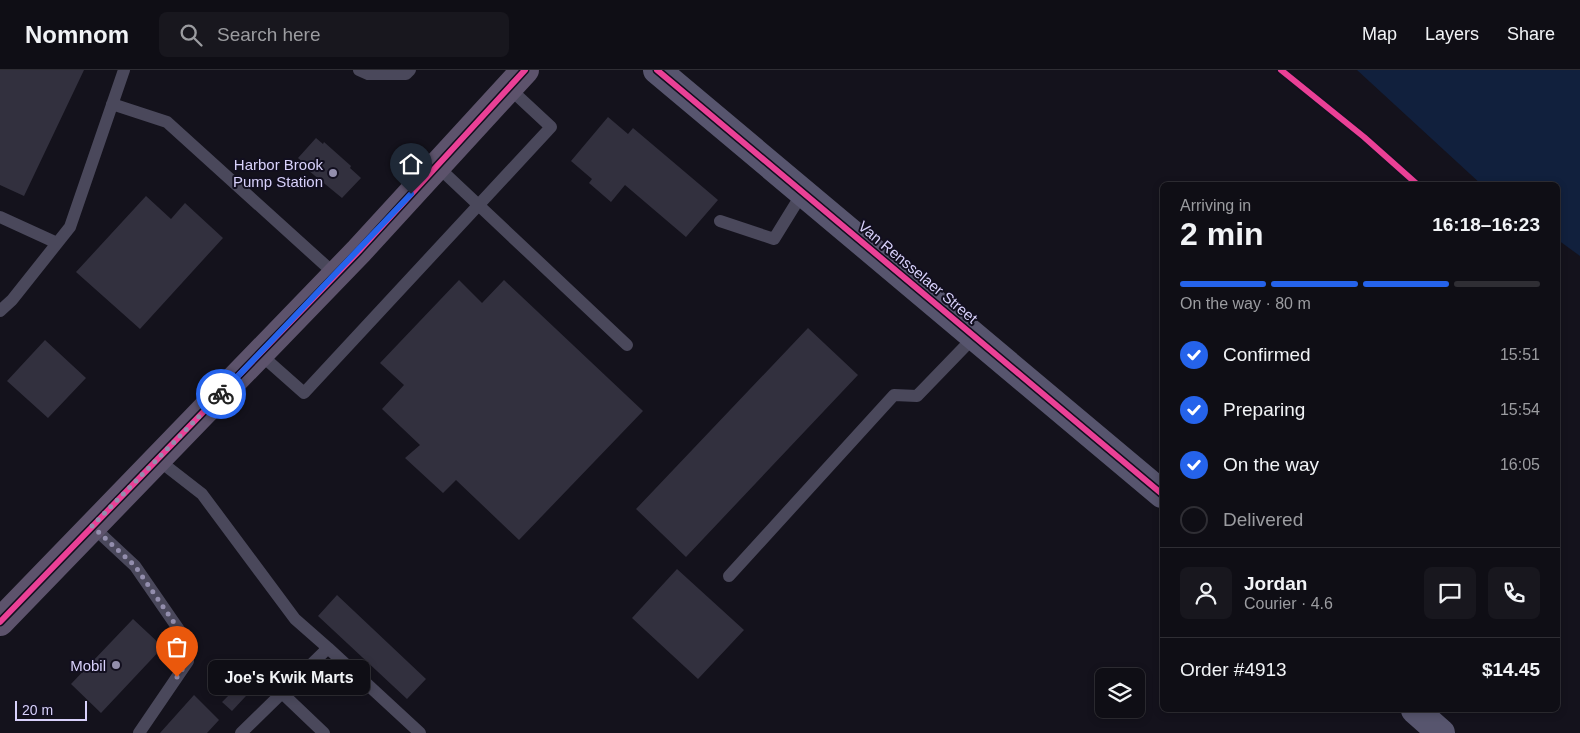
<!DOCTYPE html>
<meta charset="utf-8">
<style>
body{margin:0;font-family:Helvetica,sans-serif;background:#18171e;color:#f1f3f6;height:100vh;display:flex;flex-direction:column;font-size:19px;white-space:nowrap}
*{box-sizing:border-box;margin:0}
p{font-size:16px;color:#9b9ca0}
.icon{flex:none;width:28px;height:28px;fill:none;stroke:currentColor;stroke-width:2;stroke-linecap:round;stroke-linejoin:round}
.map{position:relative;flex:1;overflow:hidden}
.details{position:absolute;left:1160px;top:112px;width:400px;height:530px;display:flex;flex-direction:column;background:#0f0e15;border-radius:8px;box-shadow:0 2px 8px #0003,0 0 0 1px #2f2e34}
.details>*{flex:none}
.controls{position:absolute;left:1095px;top:598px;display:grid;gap:10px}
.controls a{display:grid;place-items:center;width:50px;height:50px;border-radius:8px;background:#0f0e15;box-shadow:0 2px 8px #0003,0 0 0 1px #2f2e34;font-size:25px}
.scale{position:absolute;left:15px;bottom:12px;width:72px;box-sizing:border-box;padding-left:5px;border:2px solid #d8d1fb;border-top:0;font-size:14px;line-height:18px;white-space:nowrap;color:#d8d1fb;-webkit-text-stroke:4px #120f1f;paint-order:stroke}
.pin{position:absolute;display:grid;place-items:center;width:42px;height:42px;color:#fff;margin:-51px -21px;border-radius:50% 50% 50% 0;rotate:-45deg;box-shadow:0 0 5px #0007}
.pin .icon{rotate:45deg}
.courier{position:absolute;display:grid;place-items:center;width:50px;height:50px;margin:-25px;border:4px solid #2563eb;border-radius:50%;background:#fff;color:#222;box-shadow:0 1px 6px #0007}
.bubble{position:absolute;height:35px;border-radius:8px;background:#0f0e15;box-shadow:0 2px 8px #0003,0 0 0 1px #2f2e34;font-size:16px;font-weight:800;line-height:35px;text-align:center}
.head em{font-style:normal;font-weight:800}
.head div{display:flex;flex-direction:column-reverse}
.head{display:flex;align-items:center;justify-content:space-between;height:85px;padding:0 20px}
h1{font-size:32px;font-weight:800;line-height:38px}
.bar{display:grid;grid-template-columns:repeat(4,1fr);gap:8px 5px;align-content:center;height:60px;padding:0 20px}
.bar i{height:6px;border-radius:4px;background:#2f2e34}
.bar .selected{background:#2563eb}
.bar p{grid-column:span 4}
.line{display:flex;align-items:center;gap:12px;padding:0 20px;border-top:1px solid #2f2e34}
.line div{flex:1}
.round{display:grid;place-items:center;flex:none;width:52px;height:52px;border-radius:8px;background:#18171e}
ol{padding:0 20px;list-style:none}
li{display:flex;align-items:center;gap:15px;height:55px}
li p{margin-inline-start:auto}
li .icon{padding:5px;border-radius:50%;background:#2563eb;color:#fff;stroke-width:4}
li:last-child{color:#9b9ca0}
li i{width:28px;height:28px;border:2px solid #2f2e34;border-radius:50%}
header{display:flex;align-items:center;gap:30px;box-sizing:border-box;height:70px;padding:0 25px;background:#0f0e15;border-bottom:1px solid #2f2e34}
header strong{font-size:24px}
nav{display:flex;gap:28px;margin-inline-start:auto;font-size:18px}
.search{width:350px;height:45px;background:#18171e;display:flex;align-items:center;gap:12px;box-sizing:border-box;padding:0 18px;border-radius:8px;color:#9b9ca0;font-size:19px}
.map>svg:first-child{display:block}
.water{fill:#11203d}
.building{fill:#32303e}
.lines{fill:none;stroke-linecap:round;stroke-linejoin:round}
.lane{stroke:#4a485b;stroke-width:12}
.secondary{stroke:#57556e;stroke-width:28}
.primary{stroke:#5d536c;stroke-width:28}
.cycleway-casing{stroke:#120f1f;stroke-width:9}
.cycleway{stroke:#ea4096;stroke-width:6}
.done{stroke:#938ead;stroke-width:5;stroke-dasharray:0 9}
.route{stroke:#2563eb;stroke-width:6}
.poi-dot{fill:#938ead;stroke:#120f1f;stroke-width:2}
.labels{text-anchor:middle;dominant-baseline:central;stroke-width:4;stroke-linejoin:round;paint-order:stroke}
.poi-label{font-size:15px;fill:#d8d1fb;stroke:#120f1f;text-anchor:end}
.street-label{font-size:15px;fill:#d8d1fb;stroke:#120f1f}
</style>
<header>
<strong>Nomnom</strong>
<div class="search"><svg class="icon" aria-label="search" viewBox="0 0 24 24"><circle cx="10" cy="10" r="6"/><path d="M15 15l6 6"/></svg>Search here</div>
<nav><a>Map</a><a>Layers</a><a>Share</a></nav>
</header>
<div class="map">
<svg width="1580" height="663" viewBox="0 0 1580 663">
<rect width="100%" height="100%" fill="#14121c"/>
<path class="water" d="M1357,0h223v186l-22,-16v-55h-76z"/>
<path class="building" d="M0,0h84l-60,126 -24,-11z
M608,47l20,17 5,-6 85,72 -32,37 -61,-52 -14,17 -22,-19 3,-4 -21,-18z
M316,68l7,6 1,-2 27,24 -1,2 11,10 -19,20 -39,-32 2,-2 -7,-6z
M146,126l25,23 14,-16 38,35 -83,91 -64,-57z
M459,210l23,23 22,-23 139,131 -124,129 -63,-60 -13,13 -38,-35 15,-13 -38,-36 22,-24 -24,-22z
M808,258l50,47 -172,182 -50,-48z
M45,270l41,38 -38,40 -41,-37z
M677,499l67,61 -46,49 -66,-61z
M337,525l89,84 -19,20 -89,-83z
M133,549l30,28 -62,66 -30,-29z
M224,597l17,15 8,-9 10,9 -27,29 -10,-9 10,-10 -17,-15z
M194,625l25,25 -12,13h-47z"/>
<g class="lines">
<path class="lane" d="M359,0l9,4h38l4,-4
M112,34l55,18 169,153
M437,96l190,179
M0,147l57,26
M720,151l54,18 29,-47
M0,241l12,-11 58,-73 54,-157
M260,284l44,39 247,-266 -42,-39
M157,389l45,35 93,125 33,29 -87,85
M92,456l43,40 51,74 2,21 -49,72
M729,506l165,-181 23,1 58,-60
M328,578l92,85
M282,623l42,40"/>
<path class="secondary" d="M657,0l505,424
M1415,640l26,23"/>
<path class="primary" d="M0,552l359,-371 166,-181"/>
<g class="cycleway-casing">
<path id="cycleway" d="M657,0l505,424
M1281,0l83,67 54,48
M0,552l359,-371 166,-181"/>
</g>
<use href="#cycleway" class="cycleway"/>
</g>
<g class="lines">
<path class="done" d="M177,607l11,-16 -2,-21 -51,-74 -43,-40 129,-132"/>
<path class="route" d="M221,324l190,-200"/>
</g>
<g class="poi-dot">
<circle cx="333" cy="103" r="5"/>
<circle cx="116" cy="595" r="5"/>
</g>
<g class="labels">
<g class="poi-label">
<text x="323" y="94">Harbor Brook<tspan x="323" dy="17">Pump Station</tspan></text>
<text x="106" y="595">Mobil</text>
</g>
<g class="street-label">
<text transform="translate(918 202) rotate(40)">Van Rensselaer Street</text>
</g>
</g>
</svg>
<div class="controls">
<a><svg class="icon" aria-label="layers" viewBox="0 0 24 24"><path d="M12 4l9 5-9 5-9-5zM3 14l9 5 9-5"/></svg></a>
</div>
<div class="scale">20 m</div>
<div class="pin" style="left:177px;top:607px;background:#ea580c"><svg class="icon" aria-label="bag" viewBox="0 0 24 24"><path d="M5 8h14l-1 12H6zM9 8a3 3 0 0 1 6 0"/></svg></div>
<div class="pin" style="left:411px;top:124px;background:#1f2937"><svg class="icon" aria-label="home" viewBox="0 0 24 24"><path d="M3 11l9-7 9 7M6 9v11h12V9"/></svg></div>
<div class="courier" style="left:221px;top:324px"><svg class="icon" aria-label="bike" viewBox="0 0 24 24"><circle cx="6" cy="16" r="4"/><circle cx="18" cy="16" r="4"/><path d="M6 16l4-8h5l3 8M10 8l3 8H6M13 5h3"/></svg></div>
<div class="bubble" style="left:208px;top:590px;width:162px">Joe's Kwik Marts</div>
<section class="details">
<div class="head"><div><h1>2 min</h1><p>Arriving in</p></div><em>16:18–16:23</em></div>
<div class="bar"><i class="selected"></i><i class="selected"></i><i class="selected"></i><i></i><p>On the way · 80 m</p></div>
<ol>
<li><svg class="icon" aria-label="check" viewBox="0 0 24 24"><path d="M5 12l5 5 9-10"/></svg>Confirmed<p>15:51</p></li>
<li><svg class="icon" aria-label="check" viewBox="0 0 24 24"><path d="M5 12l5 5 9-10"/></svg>Preparing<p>15:54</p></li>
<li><svg class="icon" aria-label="check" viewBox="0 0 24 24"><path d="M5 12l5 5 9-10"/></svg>On the way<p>16:05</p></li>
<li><i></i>Delivered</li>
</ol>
<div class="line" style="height:90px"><a class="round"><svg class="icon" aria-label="person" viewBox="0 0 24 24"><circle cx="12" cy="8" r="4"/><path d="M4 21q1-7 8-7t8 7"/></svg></a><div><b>Jordan</b><p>Courier · 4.6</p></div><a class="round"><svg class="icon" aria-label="chat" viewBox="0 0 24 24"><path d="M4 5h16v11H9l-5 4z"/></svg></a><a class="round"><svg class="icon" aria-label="phone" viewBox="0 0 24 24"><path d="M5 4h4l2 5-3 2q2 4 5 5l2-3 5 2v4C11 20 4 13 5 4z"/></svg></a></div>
<div class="line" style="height:65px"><div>Order #4913</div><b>$14.45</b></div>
</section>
</div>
